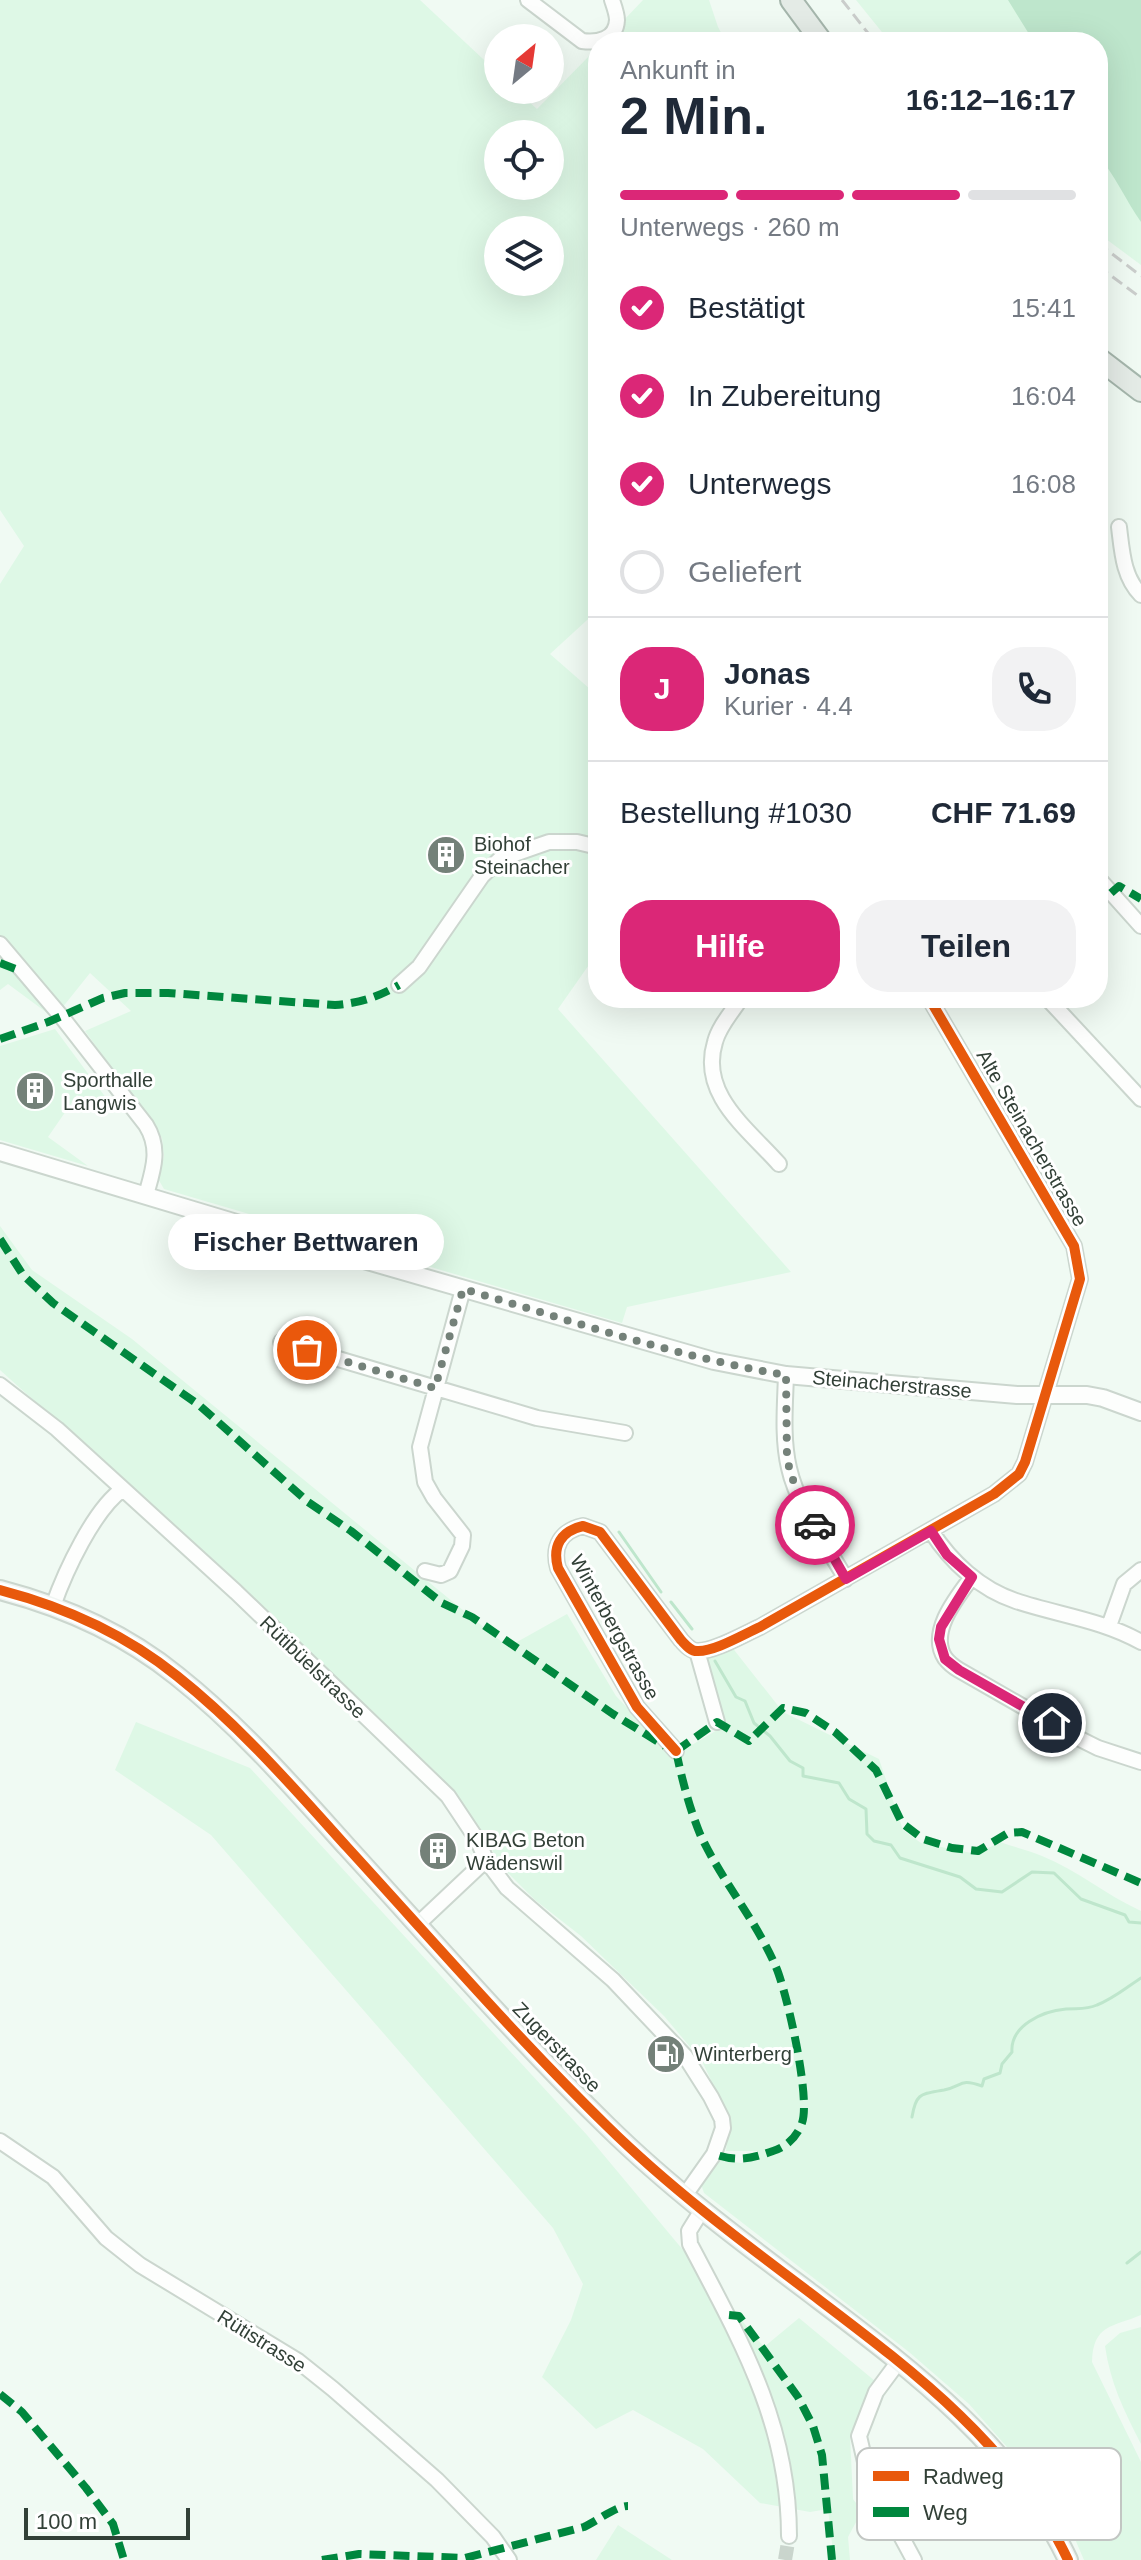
<!DOCTYPE html>
<html lang="de">
<meta charset="utf-8">
<style>
body{margin:0;font-family:Arial,sans-serif;background:#f2f2f3;color:#1f2937;height:100vh;display:flex;flex-direction:column;font-size:30px;white-space:nowrap}
*{box-sizing:border-box;margin:0}
p{font-size:26px;color:#747a83}
.icon{flex:none;width:44px;height:44px;fill:none;stroke:currentColor;stroke-width:2;stroke-linecap:round;stroke-linejoin:round}
.map{position:relative;flex:1;overflow:hidden}
.sheet{position:absolute;left:588px;top:32px;width:520px;height:976px;display:flex;flex-direction:column;background:#fff;border-radius:32px;box-shadow:0 8px 32px #0002}
.sheet>*{flex:none}
.needle{width:52px;rotate:29deg}
.buttons{position:absolute;left:484px;top:24px;display:grid;gap:16px}
.buttons a{display:grid;place-items:center;width:80px;height:80px;border-radius:50%;background:#fff;box-shadow:0 8px 32px #0002;font-size:40px}
.scale{position:absolute;left:24px;bottom:20px;width:166px;box-sizing:border-box;padding-left:8px;border:4px solid #324037;border-top:0;font-size:22px;line-height:28px;white-space:nowrap;color:#324037;-webkit-text-stroke:6px #fff;paint-order:stroke}
.pin{position:absolute;display:grid;place-items:center;width:68px;height:68px;color:#fff;margin:-34px;border:4px solid #fff;border-radius:50%;box-shadow:0 2px 8px #0007}
.courier{position:absolute;display:grid;place-items:center;width:80px;height:80px;margin:-40px;border:6px solid #db2777;border-radius:50%;background:#fff;color:#222;box-shadow:0 2px 10px #0007}
.bubble{position:absolute;height:56px;border-radius:28px;background:#fff;box-shadow:0 8px 32px #0002;font-size:26px;font-weight:700;line-height:56px;text-align:center}
.summary em{font-style:normal;font-weight:700}
.summary div{display:flex;flex-direction:column-reverse}
.summary{display:flex;align-items:center;justify-content:space-between;height:136px;padding:0 32px}
h1{font-size:52px;font-weight:700;line-height:60px}
.bar{display:grid;grid-template-columns:repeat(4,1fr);gap:12px 8px;align-content:center;height:96px;padding:0 32px}
.bar i{height:10px;border-radius:6px;background:#e0e1e3}
.bar .active{background:#db2777}
.bar p{grid-column:span 4}
.line{display:flex;align-items:center;gap:20px;padding:0 32px;border-top:2px solid #e0e1e3}
.line div{flex:1}
.round{display:grid;place-items:center;flex:none;width:84px;height:84px;border-radius:32px;background:#f2f2f3}
ol{padding:0 32px;list-style:none}
li{display:flex;align-items:center;gap:24px;height:88px}
li p{margin-inline-start:auto}
li .icon{padding:8px;border-radius:50%;background:#db2777;color:#fff;stroke-width:4}
li:last-child{color:#747a83}
li i{width:44px;height:44px;border:4px solid #e0e1e3;border-radius:50%}
.cta{display:flex;gap:16px;margin-top:auto;padding:16px 32px}
.cta a{flex:1;height:92px;border-radius:32px;background:#db2777;color:#fff;font-size:32px;font-weight:700;line-height:92px;text-align:center}
.cta a+a{background:#f2f2f3;color:#1f2937}
.map>svg:first-child{display:block}
.green{fill:#def8e6;fill-rule:evenodd}
.water{fill:#bee6cc}
.lines{fill:none;stroke-linecap:round;stroke-linejoin:round}
.stream{stroke:#bee6cc;stroke-width:3}
.minor-tunnel{stroke:#cad5cd;stroke-width:14;stroke-dasharray:14 7;stroke-linecap:butt}
.minor-casing{stroke:#cbd6ce;stroke-width:18}
.tertiary-casing{stroke:#cbd6ce;stroke-width:20}
.secondary-casing{stroke:#cbd6ce;stroke-width:22}
.primary-casing{stroke:#a5b6ac;stroke-width:24}
.minor{stroke:#fdfefd;stroke-width:14}
.tertiary{stroke:#fdfefd;stroke-width:16}
.secondary{stroke:#f0f5f2;stroke-width:18}
.primary{stroke:#e4ebe6;stroke-width:20}
.rail{stroke:#cacdcb;stroke-width:3;stroke-dasharray:12 6;stroke-linecap:butt}
.quiet{stroke:#00873e;stroke-width:8;stroke-dasharray:16 8;stroke-linecap:butt}
.cycleway-casing{stroke:#fff;stroke-width:15}
.cycleway{stroke:#e8590c;stroke-width:10}
.done{stroke:#748179;stroke-width:8;stroke-dasharray:0 14.4}
.route{stroke:#db2777;stroke-width:10}
.labels{text-anchor:middle;dominant-baseline:central;stroke-width:6;stroke-linejoin:round;paint-order:stroke}
.poi-label{font-size:20px;fill:#324037;stroke:#fff;text-anchor:start}
.street-label{font-size:20px;fill:#324037;stroke:#fff}
.key{fill:#fff;stroke:#c2c6c3;stroke-width:2}
.key-label{font-size:22px;fill:#324037}
</style>
<div class="map">
<svg width="1141" height="2560" viewBox="0 0 1141 2560">
<rect width="100%" height="100%" fill="#f0faf3"/>
<path class="green" d="M0,0h420l78,73v17h18l21,19 61,-62v563l-48,44 48,42v256l-40,57 233,263 -164,35 -5,16 -458,-134 -7,-12 7,-20 -2,-19 -77,-107 46,-20 -41,-38 -36,45 -46,-34 -8,6v-406l24,-38 -24,-36zM498,134h52v52h-52zM498,230h52v52h-52z
M643,0h66l9,27 8,15h-123z
M856,0h285v265l-43,-32v-191h-208z
M55,1029l57,77 -11,5 -24,-16 -29,42 40,29 -88,-26v-94z
M0,1226l32,44 100,69 376,308 59,-33 49,82 57,60 46,-27 -16,-68 28,-15 52,66 96,47 24,71 18,13 56,11 23,-12c13,5 28,8 42,14 35,14 64,39 99,55v404c-28,12 -48,9 -49,47l49,100v98h-57l-9,-21 -53,-75 -53,-60 -60,-52 -205,-159 -4,-12 17,-22 24,4 18,-3 -2,-9h-31l3,-32 -27,-58 -38,-45 -83,-80 -46,-36 -36,-36 -13,-27 -36,-50 -227,-216 -223,-201z
M136,1722l114,46 337,367 177,212 35,-29 76,63 -25,54 3,64 9,12 -14,26 2,23h-16l-6,-51 -18,3 -50,-9 -57,-54 -70,-39 -37,19 -54,-52 29,-57 12,-36 -30,-56 -342,-393 -96,-65z
M1141,2327v117c-17,-33 -31,-62 -36,-98l15,-13z
M618,2525l54,35h-76z"/>
<path class="water" d="M1008,0h133v222c-15,-21 -27,-49 -43,-66v-114h-64z"/>
<g class="lines">
<path class="stream" d="M619,1532l42,60
M671,1602l21,27
M715,1661l21,36 9,4 9,22 16,13 20,25 13,7v8l36,7 10,16 17,10 1,25 7,7 17,4 9,13 60,19 16,12 26,3 30,-20 22,1 27,26 44,16 4,7 12,1
M912,2117c4,-25 10,-23 32,-27 19,-4 15,-12 38,-4l2,-7 16,-6 2,-9 10,-12c-2,-26 30,-41 54,-43 12,-1 20,1 31,-4 16,-6 30,-18 44,-27
M1127,2263l14,-11"/>
<path class="minor-tunnel" d="M785,2560l4,-24"/>
<g class="minor-casing">
<path id="minor" d="M528,0l54,41c15,2 34,-1 35,-21 0,-6 -3,-14 -5,-20
M1119,527c3,24 4,50 22,68
M1098,878l43,48
M0,944l61,72 85,109c15,24 7,45 0,70
M399,985l20,-18 63,-91 18,-17 49,-17h28l21,5
M741,998c-8,13 -22,28 -26,44 -16,52 32,86 64,122
M1047,998l94,101
M281,1342l256,76 88,15
M786,1375c-1,31 -4,63 3,93 8,37 38,78 57,111
M0,1385l57,44 66,60
M931,1531c20,31 49,58 85,70 42,14 86,19 125,41
M425,1571l16,4 9,-4 12,-25 1,-11 -29,-37 -9,-16 -5,-35 43,-158
M972,1577c-15,20 -44,55 -27,81 3,4 9,9 14,12l117,67 22,11 43,14
M53,1606c12,-34 41,-97 70,-117l113,103 212,204 30,45 8,19 21,28 106,92 72,76 26,41 11,22 1,9 -9,26 -29,41
M1109,1626l15,-42 17,-14
M697,1651l20,71
M676,1751l-39,-44 -79,-139c-6,-22 3,-37 25,-42l17,6 81,108c4,4 9,11 16,11 17,1 47,-17 63,-24l234,-133 25,-20 6,-12 55,-183 -6,-33 -145,-248
M418,1924l68,-64
M0,2141l53,36 53,61 34,27 158,96 35,28 104,91 56,57 16,23
M702,2210l-13,21 1,13c51,97 99,180 99,292
M899,2361l-23,31 -17,44 9,39 46,85"/>
</g>
<g class="tertiary-casing">
<path id="tertiary" d="M0,1152l253,76 461,133 72,14 231,20h70l16,3 38,14"/>
</g>
<g class="secondary-casing">
<path id="secondary" d="M0,1590c65,17 124,43 177,86 63,50 116,111 170,171 86,94 169,190 260,279 61,60 130,112 198,163 100,76 208,154 263,271"/>
</g>
<g class="primary-casing">
<path id="primary" d="M791,0l31,42
M1098,358l43,33"/>
</g>
<use href="#minor" class="minor"/>
<use href="#tertiary" class="tertiary"/>
<use href="#secondary" class="secondary"/>
<use href="#primary" class="primary"/>
<path class="rail" d="M842,0l33,42
M1098,243l43,33
M1098,266l43,32"/>
<path class="quiet" d="M1111,893l8,-7 22,13
M0,963l21,8
M0,1039l48,-17 55,-24 22,-5h43l167,12c25,-2 43,-8 64,-20
M0,1239l23,36 30,28 146,102 109,97 43,29 91,72 30,14 141,97 52,32
M676,1751l41,-29 32,19 34,-33 23,5 29,19 41,38 26,53 21,16 29,9 26,3 30,-18 14,-1 119,51
M676,1751c6,28 13,56 24,83 21,46 56,86 76,133 11,26 35,131 26,156 -5,14 -16,24 -29,28 -22,8 -37,11 -59,3
M729,2315l10,1 59,81 15,29 9,29 10,105
M0,2394l22,18 64,76 27,36 11,36
M322,2560l37,-6 106,4 119,-31c13,-6 32,-21 44,-21"/>
<g class="cycleway-casing">
<path id="cycleway" d="M0,1590c65,17 124,43 177,86 63,50 116,111 170,171 86,94 169,190 260,279 61,60 130,112 198,163 100,76 208,154 263,271
M676,1751l-39,-44 -79,-139c-6,-22 3,-37 25,-42l17,6 81,108c4,4 9,11 16,11 17,1 47,-17 63,-24l234,-133 25,-20 6,-12 55,-183 -6,-33 -145,-248"/>
</g>
<use href="#cycleway" class="cycleway"/>
</g>
<g class="lines">
<path class="done" d="M307,1350l128,38 28,-99c107,31 213,68 323,86l1,85 10,33 18,32"/>
<path class="route" d="M815,1525l31,54 85,-48 16,24 25,22 -31,50 -2,12 6,20 14,11 93,53"/>
</g>
<defs>
<g id="building-disc" transform="scale(2)"><circle r="9.5" fill="#748179" stroke="#fff"/><path d="M-4-6H4V6H1V3H-1V6H-4ZM-2.5-4.3h1.7v1.8h-1.7ZM.8-4.3h1.7v1.8H.8ZM-2.5-1h1.7V.8h-1.7ZM.8-1h1.7V.8H.8Z" fill="#fff"/></g>
<g id="fuel-disc" transform="scale(2)"><circle r="9.5" fill="#748179" stroke="#fff"/><path d="M-5.5-6h7V0h2V4h1.3V-2.5L3-4.5l.8-.8L6-3V5H2.5V1h-1V6h-7ZM-4.2-4.7v3.2H.2V-4.7Z" fill="#fff"/></g>
</defs>
<g fill-rule="evenodd">
<use href="#building-disc" x="446" y="855"/>
<use href="#building-disc" x="35" y="1091"/>
<use href="#building-disc" x="438" y="1851"/>
<use href="#fuel-disc" x="666" y="2054"/>
</g>
<g class="labels">
<g class="poi-label">
<text x="474" y="844">Biohof<tspan x="474" dy="23">Steinacher</tspan></text>
<text x="63" y="1080">Sporthalle<tspan x="63" dy="23">Langwis</tspan></text>
<text x="466" y="1840">KIBAG Beton<tspan x="466" dy="23">Wädenswil</tspan></text>
<text x="694" y="2054">Winterberg</text>
</g>
<g class="street-label">
<text transform="translate(1032 1138) rotate(60)">Alte Steinacherstrasse</text>
<text transform="translate(892 1384) rotate(5)">Steinacherstrasse</text>
<text transform="translate(615 1627) rotate(61)">Winterbergstrasse</text>
<text transform="translate(313 1667) rotate(44)">Rütibüelstrasse</text>
<text transform="translate(557 2047) rotate(46)">Zugerstrasse</text>
<text transform="translate(262 2341) rotate(32)">Rütistrasse</text>
</g>
</g>
<rect x="857" y="2448" width="264" height="92" rx="12" class="key"/>
<rect x="873" y="2471" width="36" height="10" fill="#e8590c"/>
<rect x="873" y="2507" width="36" height="10" fill="#00873e"/>
<g class="key-label">
<text x="923" y="2484">Radweg</text>
<text x="923" y="2520">Weg</text>
</g>
</svg>
<div class="buttons">
<a><svg class="needle" viewBox="-14 -14 28 28"><path d="M0-13l5 13h-10z" fill="#e53935"/><path d="M0 13l5-13h-10z" fill="#747a83"/></svg></a>
<a><svg class="icon" aria-label="locate" viewBox="0 0 24 24"><circle cx="12" cy="12" r="6"/><path d="M12 2v4M12 18v4M2 12h4M18 12h4"/></svg></a>
<a><svg class="icon" aria-label="layers" viewBox="0 0 24 24"><path d="M12 4l9 5-9 5-9-5zM3 14l9 5 9-5"/></svg></a>
</div>
<div class="scale">100 m</div>
<div class="pin" style="left:307px;top:1350px;background:#ea580c"><svg class="icon" aria-label="bag" viewBox="0 0 24 24"><path d="M5 8h14l-1 12H6zM9 8a3 3 0 0 1 6 0"/></svg></div>
<div class="pin" style="left:1052px;top:1723px;background:#1f2937"><svg class="icon" aria-label="home" viewBox="0 0 24 24"><path d="M3 11l9-7 9 7M6 9v11h12V9"/></svg></div>
<div class="courier" style="left:815px;top:1525px"><svg class="icon" aria-label="car" viewBox="0 0 24 24"><path d="M5 17H2v-5l4-1 3-4h7l3 4 3 1v5h-3M9 17h6M6 11h13"/><circle cx="7" cy="17" r="2"/><circle cx="17" cy="17" r="2"/></svg></div>
<div class="bubble" style="left:168px;top:1214px;width:276px">Fischer Bettwaren</div>
<section class="sheet">
<div class="summary"><div><h1>2 Min.</h1><p>Ankunft in</p></div><em>16:12–16:17</em></div>
<div class="bar"><i class="active"></i><i class="active"></i><i class="active"></i><i></i><p>Unterwegs · 260 m</p></div>
<ol>
<li><svg class="icon" aria-label="check" viewBox="0 0 24 24"><path d="M5 12l5 5 9-10"/></svg>Bestätigt<p>15:41</p></li>
<li><svg class="icon" aria-label="check" viewBox="0 0 24 24"><path d="M5 12l5 5 9-10"/></svg>In Zubereitung<p>16:04</p></li>
<li><svg class="icon" aria-label="check" viewBox="0 0 24 24"><path d="M5 12l5 5 9-10"/></svg>Unterwegs<p>16:08</p></li>
<li><i></i>Geliefert</li>
</ol>
<div class="line" style="height:144px"><b class="round" style="background:#db2777;color:#fff">J</b><div><b>Jonas</b><p>Kurier · 4.4</p></div><a class="round"><svg class="icon" aria-label="phone" viewBox="0 0 24 24"><path d="M5 4h4l2 5-3 2q2 4 5 5l2-3 5 2v4C11 20 4 13 5 4z"/></svg></a></div>
<div class="line" style="height:104px"><div>Bestellung #1030</div><b>CHF 71.69</b></div>
<div class="cta"><a>Hilfe</a><a>Teilen</a></div>
</section>
</div>
